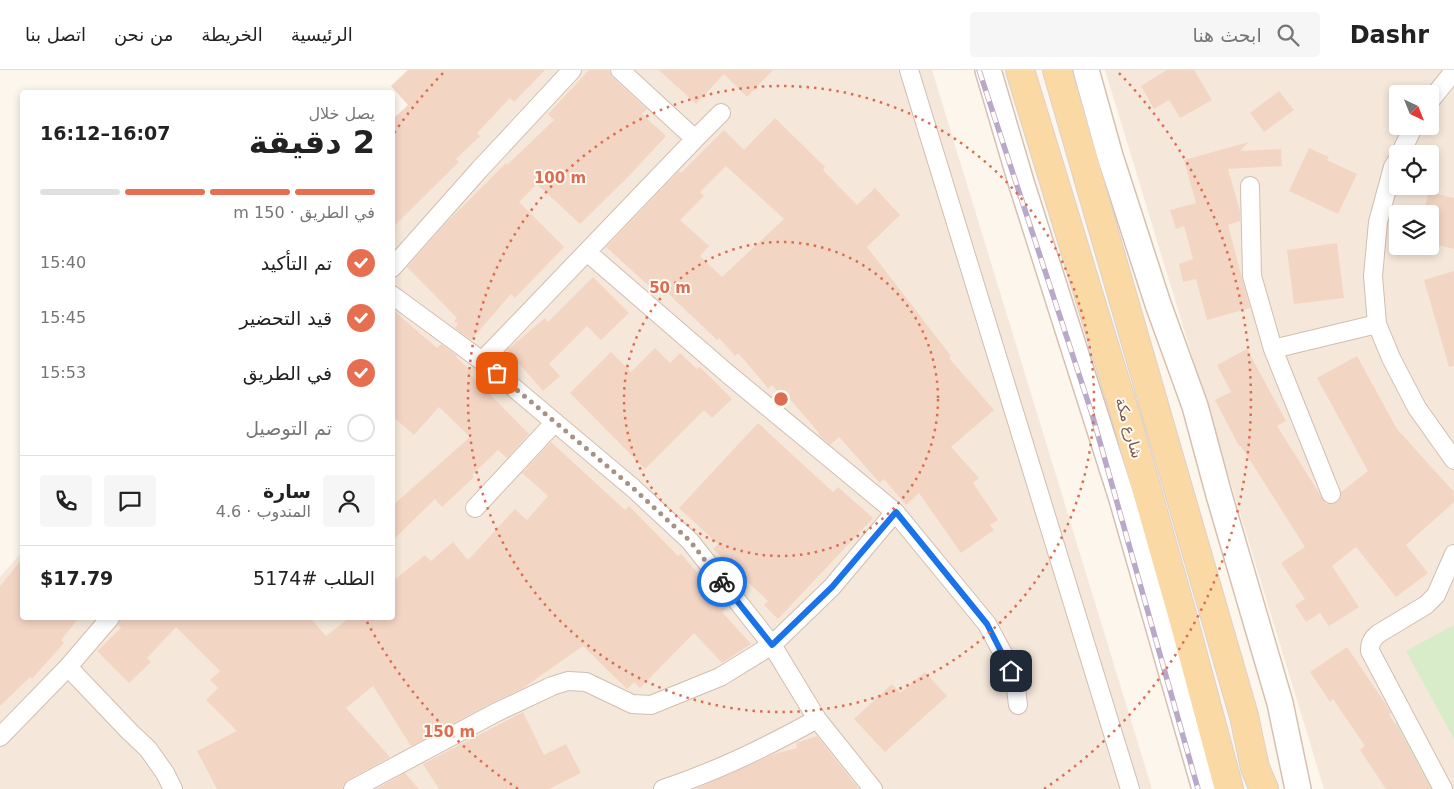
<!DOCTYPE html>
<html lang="ar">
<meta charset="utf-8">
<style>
body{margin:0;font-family:"DejaVu Sans",Vazirmatn,sans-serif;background:#f6f6f6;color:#222;direction:rtl;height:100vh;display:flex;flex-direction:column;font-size:19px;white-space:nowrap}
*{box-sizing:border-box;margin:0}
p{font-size:16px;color:#767676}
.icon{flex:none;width:28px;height:28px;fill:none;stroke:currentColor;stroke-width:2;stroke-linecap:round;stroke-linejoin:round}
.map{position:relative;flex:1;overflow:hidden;direction:ltr}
.sheet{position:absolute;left:20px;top:20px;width:375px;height:530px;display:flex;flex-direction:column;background:#fff;border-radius:5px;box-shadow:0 2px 8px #0003;direction:rtl}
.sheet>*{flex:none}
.needle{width:32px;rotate:137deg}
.buttons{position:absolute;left:1389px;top:15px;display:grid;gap:10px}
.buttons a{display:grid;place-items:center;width:50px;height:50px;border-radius:5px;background:#fff;box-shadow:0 2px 8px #0003;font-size:25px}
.pin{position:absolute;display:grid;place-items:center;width:42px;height:42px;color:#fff;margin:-21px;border-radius:10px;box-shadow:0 2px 8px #0006}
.courier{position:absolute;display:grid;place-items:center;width:50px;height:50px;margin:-25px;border:4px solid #1a73e8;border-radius:50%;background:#fff;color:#222;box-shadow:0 1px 6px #0007}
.summary em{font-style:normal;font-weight:700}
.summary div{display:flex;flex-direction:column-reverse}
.summary{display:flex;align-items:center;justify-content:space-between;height:85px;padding:0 20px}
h1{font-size:32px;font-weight:700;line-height:38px}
.bar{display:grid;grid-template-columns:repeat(4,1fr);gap:8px 5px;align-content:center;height:60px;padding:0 20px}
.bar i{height:6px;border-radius:4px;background:#e0e0e0}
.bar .current{background:#e76f51}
.bar p{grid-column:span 4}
.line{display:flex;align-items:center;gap:12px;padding:0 20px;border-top:1px solid #e0e0e0}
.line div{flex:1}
.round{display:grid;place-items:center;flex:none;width:52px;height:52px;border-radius:5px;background:#f6f6f6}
ol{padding:0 20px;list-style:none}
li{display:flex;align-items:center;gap:15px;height:55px}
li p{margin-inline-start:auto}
li .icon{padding:5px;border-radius:50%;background:#e76f51;color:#fff;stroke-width:4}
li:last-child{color:#767676}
li i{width:28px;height:28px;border:2px solid #e0e0e0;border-radius:50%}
header{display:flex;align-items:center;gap:30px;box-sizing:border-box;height:70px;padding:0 25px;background:#fff;border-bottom:1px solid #e0e0e0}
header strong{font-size:24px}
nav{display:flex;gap:28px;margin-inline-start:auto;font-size:18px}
.search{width:350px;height:45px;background:#f6f6f6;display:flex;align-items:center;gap:12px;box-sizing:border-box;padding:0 18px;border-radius:5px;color:#767676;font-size:19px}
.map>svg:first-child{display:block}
.residential{fill:#f5e8da;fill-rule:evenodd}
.green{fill:#d8ecc9}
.building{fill:#f3d5c3;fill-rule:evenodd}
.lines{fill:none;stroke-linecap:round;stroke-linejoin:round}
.street-casing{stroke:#d1beb0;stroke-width:20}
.secondary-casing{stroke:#d6c0b0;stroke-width:28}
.primary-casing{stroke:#dad1cd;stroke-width:30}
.street{stroke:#fff;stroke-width:18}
.secondary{stroke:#fff;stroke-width:25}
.primary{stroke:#fbd9a5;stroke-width:28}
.rail-casing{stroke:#b9a8c9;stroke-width:5.5}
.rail{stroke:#fffaf3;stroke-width:4;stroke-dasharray:11;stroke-linecap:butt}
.done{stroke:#a89285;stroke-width:5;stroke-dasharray:0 9}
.route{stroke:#1a73e8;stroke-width:6}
.ring{fill:none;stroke:#dc6d51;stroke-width:2.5;stroke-dasharray:2.5 5}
.labels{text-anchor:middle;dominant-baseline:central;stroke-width:4;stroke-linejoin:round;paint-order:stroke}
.street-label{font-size:15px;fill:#7a5c4d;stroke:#fffaf3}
.centre{fill:#dc6d51;stroke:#fffaf3;stroke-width:2.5}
.ring-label{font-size:15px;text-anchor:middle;font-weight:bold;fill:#dc6d51;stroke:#fffaf3;stroke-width:4;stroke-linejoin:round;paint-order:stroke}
</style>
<header>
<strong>Dashr</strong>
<div class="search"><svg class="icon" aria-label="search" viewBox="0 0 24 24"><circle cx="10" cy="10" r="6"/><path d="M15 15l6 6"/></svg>ابحث هنا</div>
<nav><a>الرئيسية</a><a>الخريطة</a><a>من نحن</a><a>اتصل بنا</a></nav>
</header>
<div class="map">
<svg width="1454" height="719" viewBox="0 0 1454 719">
<rect width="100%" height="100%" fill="#fdf6ec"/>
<path class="residential" d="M459,0h473l220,719h-1152v-212l22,-25v66h370l1,-474z
M1105,0h349v719h-130zM1398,24h32v32h-32zM1398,84h32v32h-32zM1398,144h32v32h-32z"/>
<path class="green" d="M1454,555v114l-48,-88z
M1402,650l36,69h-16l-33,-62z"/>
<path class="building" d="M408,0h137l-31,32 -4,-4 -33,35 3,3 -24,23 3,3 -67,66v-108l16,-15 -17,-19z
M589,0h20l4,8 34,31 -5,5 24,22 -38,41 -48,47 -43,-40 -18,18 45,45 -49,51 -4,-4 -40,46 -16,-12 3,-4 -4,-3 3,-3 -50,-51 38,-43 61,-61 1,2 47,-45 -6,-6z
M659,0h114l-26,27 -23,-23 -28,30z
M1167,0h27l18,30 -32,18 -11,-18 -15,9 -13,-23z
M1279,21l15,19 -30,22 -14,-19z
M775,48l50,49 -2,3 34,35 18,-17 25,27 -33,32 84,109 -2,2 45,52 -43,37 28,31 -6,5 25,37 -8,5 4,5 -33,23 -42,-60 -13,12 -22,-26 -4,4 -41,-46 -9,8 -12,-11 1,-1 -30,-35 -4,3 -13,-16 -4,3 -30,-35 -3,3 -16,-18 -2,2 -63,-60 -5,6 -43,-39 73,-76 2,2 43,-43 20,20zM726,96l58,53 -62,58 -22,-21 9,-10 -29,-26 24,-24 -4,-4z
M1249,72l-9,9 41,-2 1,17 -54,3 12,42v10l-12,4 22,83 -43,12 -11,-41 -13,3 -4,-18 14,-5 -9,-33 -8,3 -6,-19 26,-7 -12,-43z
M1309,78l20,9 -2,3 30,14 -19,40 -49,-23z
M1429,122l25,6v51l-24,-6v-29h-7z
M1337,173l7,55 -50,6 -7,-54z
M1454,201v95l-5,1 -25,-87z
M593,207l36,36 -28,27 -14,-14 -38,38 11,12 -17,15 -36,-41 38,-32 3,4z
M392,239l45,39 4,-4 16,12 -1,1 16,15 -2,2 59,60 -22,24 -9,-8 -26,25 2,2 -32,30 -7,-8 -43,42v-35l78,-69 -31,-30 -25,28 -22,-19z
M655,278l15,15 10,-10 17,16 3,-2 32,32 -20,19 -8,-8 -59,59 -75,-76 41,-41 20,20z
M1247,279l39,72 -9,5 49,78h8l5,-3 2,-5v-4l27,-21 -51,-93 40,-22 40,73 57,63v10l-48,43 22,28 -32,24 -40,-50 -24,19 27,41 -30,19 -9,-13 -14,9 -11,-17 10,-6 -24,-36 24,-16 -64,-101h-2l-24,-46 16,-8 -14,-27z
M758,353l75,69 5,-5 35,31 -95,101 -14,-14 4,-4 -55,-52 5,-5 -39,-36z
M551,372l74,68 4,-4 49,50 3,-2 47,53 -6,5 29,32 -29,19 -28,-30 -54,55 -6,-6 -7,7 -44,-43 -60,42 -33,16 -79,42 -38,-60 -27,22 44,49 -42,23 -4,4 -2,5h-125l-20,-38 40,-20 -31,-31 12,-12 -8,-8 10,-9 -44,-44 -29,31 4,4 -22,21 -32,-32 24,-23 -3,-3 2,-7h190l16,18 23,-18h43v-36l33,-27 6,6 22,-19 15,18 47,-51 12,11 21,-24 -26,-23z
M22,489v59h57l-18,22 3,3 -32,36 -2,-2 -30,29v-120z
M1347,577l40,59 4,7 -2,1 13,21 29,54h-45l-26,-39 5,-4 -32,-47 -3,3 -20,-30z
M925,602l22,24 -62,56 -31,-33 38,-35 8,9z
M523,642l21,43 22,-11 15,29 -32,16h-110l-16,-25z
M817,666l42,53h-164l79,-35 23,-6 -1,-5z
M405,703l14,16h-43z"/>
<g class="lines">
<g class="street-casing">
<path id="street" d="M909,0l221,719
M1430,31l24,-30
M695,69l26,-26
M1400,84l14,-28
M1398,89l-5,8 -15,55 -5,54 4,48 14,34 26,50 37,52
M1250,116l2,90 21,73 58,145
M587,182l141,122 167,138 92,112 20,37 8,20 3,24
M392,198l87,-98 93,-100
M392,225l90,66 151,127 57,53 82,104 45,74 56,70
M1273,279l104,-25
M482,291l213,-222 -75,-69
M475,438l80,-86
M68,597l62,65 18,17 17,24 8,16
M0,667l68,-70 42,-49
M353,719l142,-76 57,-27 16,-5 18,1 46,22 19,1 69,-28 52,-32 60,-58 63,-75
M663,719c55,-18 104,-42 154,-70
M1443,719l-73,-138c0,-8 2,-12 8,-17l48,-29 10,-10 18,-41"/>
</g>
<g class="secondary-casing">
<path id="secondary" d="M988,0l33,112 101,317 83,290
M1086,0l24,86 48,148 37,102 24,89 61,208 18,86"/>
</g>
<g class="primary-casing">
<path id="primary" d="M1020,0l107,350 55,194 47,175
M1057,0l187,646 11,52 9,21"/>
</g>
<use href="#street" class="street"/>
<use href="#secondary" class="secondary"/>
<use href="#primary" class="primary"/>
<g class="rail-casing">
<path id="rail" d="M979,0l113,344 106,375"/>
</g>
<use href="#rail" class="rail"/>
</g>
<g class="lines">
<path class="done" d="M497,303l136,115 57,53 32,41"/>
<path class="route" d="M722,512l50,63 60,-58 64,-75 91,112 24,47"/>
</g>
<g class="ring">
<circle cx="781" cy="329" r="157"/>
<circle cx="781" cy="329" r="313"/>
<path d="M518 719A470 470 0 0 1 366 550M394 63A470 470 0 0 1 443 3M1119 3A470 470 0 0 1 1044 719"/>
</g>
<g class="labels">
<g class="street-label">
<text transform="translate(1129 358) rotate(74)">شارع مكة</text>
</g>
</g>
<circle cx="781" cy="329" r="8" class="centre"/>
<g class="ring-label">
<text x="560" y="113">100 m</text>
<text x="670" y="223">50 m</text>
<text x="449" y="667">150 m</text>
</g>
</svg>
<div class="buttons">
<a><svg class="needle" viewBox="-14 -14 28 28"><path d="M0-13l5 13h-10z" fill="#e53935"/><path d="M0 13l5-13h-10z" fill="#767676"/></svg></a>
<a><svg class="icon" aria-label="locate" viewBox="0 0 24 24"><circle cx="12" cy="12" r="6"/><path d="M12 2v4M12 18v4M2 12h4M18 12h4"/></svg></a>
<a><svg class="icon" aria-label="layers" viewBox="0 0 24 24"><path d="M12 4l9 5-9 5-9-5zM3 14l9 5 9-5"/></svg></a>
</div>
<div class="pin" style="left:497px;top:303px;background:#ea580c"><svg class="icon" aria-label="bag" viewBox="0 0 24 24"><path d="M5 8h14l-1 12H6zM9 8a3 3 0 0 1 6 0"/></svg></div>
<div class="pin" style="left:1011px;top:601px;background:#1f2937"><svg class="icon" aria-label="home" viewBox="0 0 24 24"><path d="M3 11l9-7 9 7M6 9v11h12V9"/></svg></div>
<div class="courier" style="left:722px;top:512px"><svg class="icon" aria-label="bike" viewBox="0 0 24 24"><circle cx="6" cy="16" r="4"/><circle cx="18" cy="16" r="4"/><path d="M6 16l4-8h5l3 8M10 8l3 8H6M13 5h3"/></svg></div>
<section class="sheet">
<div class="summary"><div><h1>2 دقيقة</h1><p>يصل خلال</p></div><em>16:07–16:12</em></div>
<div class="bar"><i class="current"></i><i class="current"></i><i class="current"></i><i></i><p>في الطريق · 150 m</p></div>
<ol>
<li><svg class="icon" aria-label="check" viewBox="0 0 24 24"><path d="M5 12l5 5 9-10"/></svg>تم التأكيد<p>15:40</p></li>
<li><svg class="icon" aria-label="check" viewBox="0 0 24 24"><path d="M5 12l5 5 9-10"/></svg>قيد التحضير<p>15:45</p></li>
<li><svg class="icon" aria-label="check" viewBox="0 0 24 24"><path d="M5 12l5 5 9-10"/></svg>في الطريق<p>15:53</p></li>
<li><i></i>تم التوصيل</li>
</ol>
<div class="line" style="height:90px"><a class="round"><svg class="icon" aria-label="person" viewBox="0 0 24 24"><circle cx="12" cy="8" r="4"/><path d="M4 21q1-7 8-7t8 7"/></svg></a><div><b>سارة</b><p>المندوب · 4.6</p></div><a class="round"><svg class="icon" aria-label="chat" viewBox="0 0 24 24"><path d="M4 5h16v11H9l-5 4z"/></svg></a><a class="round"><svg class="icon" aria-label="phone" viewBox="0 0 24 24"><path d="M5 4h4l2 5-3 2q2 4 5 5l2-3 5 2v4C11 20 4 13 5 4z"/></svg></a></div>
<div class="line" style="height:65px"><div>الطلب #5174</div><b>$17.79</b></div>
</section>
</div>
